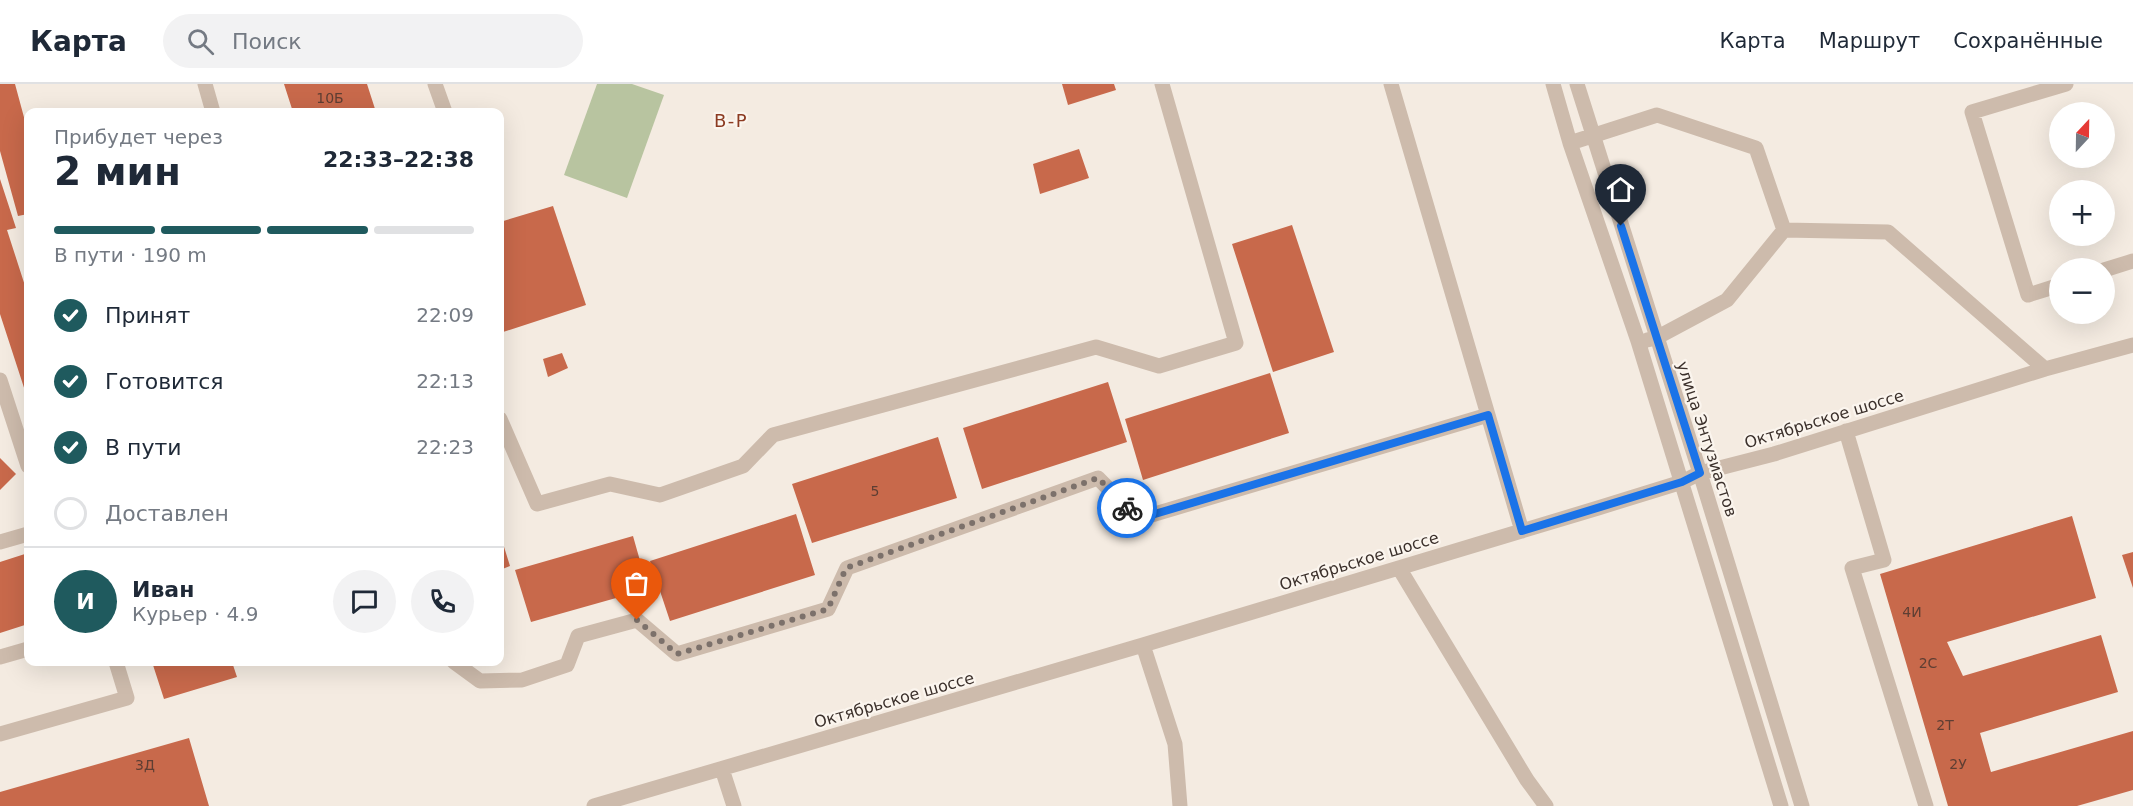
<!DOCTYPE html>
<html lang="ru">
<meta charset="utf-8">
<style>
body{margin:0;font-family:"DejaVu Sans",sans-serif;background:#f2f2f3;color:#1f2937;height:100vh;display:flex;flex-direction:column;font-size:22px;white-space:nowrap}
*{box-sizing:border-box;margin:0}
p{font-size:20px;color:#747a83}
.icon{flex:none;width:33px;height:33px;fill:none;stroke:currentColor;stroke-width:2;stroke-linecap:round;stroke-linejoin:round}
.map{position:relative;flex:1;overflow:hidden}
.side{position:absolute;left:24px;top:24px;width:480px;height:558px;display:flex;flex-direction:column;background:#fff;border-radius:12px;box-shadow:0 6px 24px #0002}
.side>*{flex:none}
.needle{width:39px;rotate:22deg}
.buttons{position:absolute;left:2049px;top:18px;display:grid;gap:12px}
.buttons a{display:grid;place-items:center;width:66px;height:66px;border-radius:50%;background:#fff;box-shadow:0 6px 24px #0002;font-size:30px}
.pin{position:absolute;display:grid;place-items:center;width:51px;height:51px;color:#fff;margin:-62px -26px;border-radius:50% 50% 50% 0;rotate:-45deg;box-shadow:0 0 6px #0007}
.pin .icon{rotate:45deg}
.courier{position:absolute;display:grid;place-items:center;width:60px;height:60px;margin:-30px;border:4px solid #1a73e8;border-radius:50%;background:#fff;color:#222;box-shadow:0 2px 8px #0007}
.summary em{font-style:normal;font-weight:800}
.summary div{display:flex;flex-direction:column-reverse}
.summary{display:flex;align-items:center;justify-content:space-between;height:102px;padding:0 30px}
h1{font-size:39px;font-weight:800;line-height:45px}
.bar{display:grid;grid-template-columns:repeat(4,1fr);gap:9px 6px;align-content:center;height:72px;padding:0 30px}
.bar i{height:8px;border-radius:4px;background:#e0e1e3}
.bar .current{background:#1f5a5e}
.bar p{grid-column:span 4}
.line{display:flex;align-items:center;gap:15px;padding:0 30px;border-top:2px solid #e0e1e3}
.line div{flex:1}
.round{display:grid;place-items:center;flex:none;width:63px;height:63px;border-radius:32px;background:#f2f2f3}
ol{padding:0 30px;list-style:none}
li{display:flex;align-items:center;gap:18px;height:66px}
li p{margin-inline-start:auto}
li .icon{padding:6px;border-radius:50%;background:#1f5a5e;color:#fff;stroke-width:4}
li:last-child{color:#747a83}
li i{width:33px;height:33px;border:3px solid #e0e1e3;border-radius:50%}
header{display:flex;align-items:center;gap:36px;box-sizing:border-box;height:84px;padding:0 30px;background:#fff;border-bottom:2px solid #e0e1e3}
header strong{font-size:28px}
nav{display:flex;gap:33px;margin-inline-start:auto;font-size:21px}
.search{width:420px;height:54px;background:#f2f2f3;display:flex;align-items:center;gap:15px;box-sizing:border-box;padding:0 21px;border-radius:33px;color:#747a83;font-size:22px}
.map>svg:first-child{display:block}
.green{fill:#b8c4a0}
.building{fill:#c8694b}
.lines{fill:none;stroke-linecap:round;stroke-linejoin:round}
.minor{stroke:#cdbbac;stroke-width:15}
.done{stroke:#7c716b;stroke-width:6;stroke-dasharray:0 10.8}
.route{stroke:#1a73e8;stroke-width:8}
.labels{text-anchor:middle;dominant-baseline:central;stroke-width:4.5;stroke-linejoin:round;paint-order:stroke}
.number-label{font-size:14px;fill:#5e3e33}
.street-label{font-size:16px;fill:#3b302b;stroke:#fbf5ee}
.neighbourhood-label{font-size:18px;letter-spacing:1.5px;fill:#8c3b22;stroke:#fbf5ee}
</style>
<header>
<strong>Карта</strong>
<div class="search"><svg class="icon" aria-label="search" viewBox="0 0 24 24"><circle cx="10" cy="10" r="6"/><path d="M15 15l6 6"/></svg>Поиск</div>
<nav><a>Карта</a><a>Маршрут</a><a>Сохранённые</a></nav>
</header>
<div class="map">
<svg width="2133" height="722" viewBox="0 0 2133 722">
<rect width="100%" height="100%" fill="#f4ebe1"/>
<path class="green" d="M597,0h35l32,11 -37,103 -63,-23z"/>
<path class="building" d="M0,0h15l13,48v82l-10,2 -18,-65z
M284,0h83l9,28h-83z
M1062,0h52l2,6 -48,15z
M1079,65l10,29 -49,16 -7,-30z
M0,95l16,49 -9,2 21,65v105l-28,-86z
M553,122l33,99 -86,28v-111z
M1292,141l42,127 -61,20 -41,-128z
M562,269l6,15 -20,9 -5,-18z
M1270,289l19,60 -146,47 -18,-61z
M1108,298l19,60 -145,47 -19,-61z
M938,353l19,61 -145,45 -20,-59z
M0,374l16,16 -16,16z
M796,430l19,61 -145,46 -20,-60z
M2072,432l24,82 -149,44 16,34 138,-41 17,57 -138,41 11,39 142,-41v59l-56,16h-129l-68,-232z
M500,450l10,32 -10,4z
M633,452l15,53 -117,33 -16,-52z
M2133,468v36l-11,-33z
M28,469v71l-28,9v-71z
M152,578h80l5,15 -73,22z
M189,654l20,68h-209v-14z"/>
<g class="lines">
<path class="minor" d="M205,0l8,28
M435,0l10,28
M1391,0l131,447
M1553,0l17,59 68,198 143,465
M1577,0l123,389 102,333
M1570,59l87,-28 99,33 28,82 104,2 157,137
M2104,186l29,-9
M2060,201l-32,10 -56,-183 94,-28
M1647,256l9,-2 71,-38 57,-70
M0,296l28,86
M500,335l37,85 73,-20 50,11 83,-29 30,-31 323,-88 63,19 77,-23 -74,-259
M1846,347l38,129 -32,8 74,238
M0,458l28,-8
M1399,484l128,212 19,26
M1143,561l32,99 5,62
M0,573l28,-8
M454,578l26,19 42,-1 45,-15 11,-29 59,-16 40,34 151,-45 19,-41 251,-90 40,41 350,-104
M0,650l127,-36 -11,-36
M722,685l12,37
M594,722l549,-161 455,-137 84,-26 18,-9 74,-19 271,-85 88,-24"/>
</g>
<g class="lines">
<path class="done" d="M637,536l40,34 151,-45 18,-41 252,-90 29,30"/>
<path class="route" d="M1127,424l11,11 350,-104 34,116 160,-49 18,-9 -79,-247"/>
</g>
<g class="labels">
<g class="number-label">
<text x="330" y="14">10Б</text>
<text x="875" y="407">5</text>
<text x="1912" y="528">4И</text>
<text x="1928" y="579">2С</text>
<text x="1945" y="641">2Т</text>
<text x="1958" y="680">2У</text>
<text x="145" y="681">3Д</text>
</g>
<g class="street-label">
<text transform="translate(1824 335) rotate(-17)">Октябрьское шоссе</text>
<text transform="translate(1707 355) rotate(72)">улица Энтузиастов</text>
<text transform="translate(1359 477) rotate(-17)">Октябрьское шоссе</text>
<text transform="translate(894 616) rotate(-16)">Октябрьское шоссе</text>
</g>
<g class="neighbourhood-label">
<text x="731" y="36">В-Р</text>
</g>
</g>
</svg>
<div class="buttons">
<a><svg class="needle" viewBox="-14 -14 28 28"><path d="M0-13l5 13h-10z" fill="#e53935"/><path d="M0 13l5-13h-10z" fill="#747a83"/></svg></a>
<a>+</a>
<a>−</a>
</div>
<div class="pin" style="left:637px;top:536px;background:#ea580c"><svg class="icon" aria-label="bag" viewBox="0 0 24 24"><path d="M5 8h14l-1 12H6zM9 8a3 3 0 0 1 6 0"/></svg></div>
<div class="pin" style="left:1621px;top:142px;background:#1f2937"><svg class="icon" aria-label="home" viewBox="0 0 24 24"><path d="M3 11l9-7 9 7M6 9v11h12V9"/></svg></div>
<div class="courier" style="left:1127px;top:424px"><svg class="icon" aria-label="bike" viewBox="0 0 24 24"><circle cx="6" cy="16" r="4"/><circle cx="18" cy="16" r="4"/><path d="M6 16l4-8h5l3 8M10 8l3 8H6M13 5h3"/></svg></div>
<section class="side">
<div class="summary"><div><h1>2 мин</h1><p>Прибудет через</p></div><em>22:33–22:38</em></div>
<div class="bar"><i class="current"></i><i class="current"></i><i class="current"></i><i></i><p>В пути · 190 m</p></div>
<ol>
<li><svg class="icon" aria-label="check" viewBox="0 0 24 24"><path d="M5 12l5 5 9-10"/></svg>Принят<p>22:09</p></li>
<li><svg class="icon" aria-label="check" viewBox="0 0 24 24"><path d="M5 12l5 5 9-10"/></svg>Готовится<p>22:13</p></li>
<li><svg class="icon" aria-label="check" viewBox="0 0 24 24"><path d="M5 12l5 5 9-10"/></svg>В пути<p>22:23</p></li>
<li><i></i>Доставлен</li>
</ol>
<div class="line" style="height:108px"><b class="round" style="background:#1f5a5e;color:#fff">И</b><div><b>Иван</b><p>Курьер · 4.9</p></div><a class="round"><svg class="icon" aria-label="chat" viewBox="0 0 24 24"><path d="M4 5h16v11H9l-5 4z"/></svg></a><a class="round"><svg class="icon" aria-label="phone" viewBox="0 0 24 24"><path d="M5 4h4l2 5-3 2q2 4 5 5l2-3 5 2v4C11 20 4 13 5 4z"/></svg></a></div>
</section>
</div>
